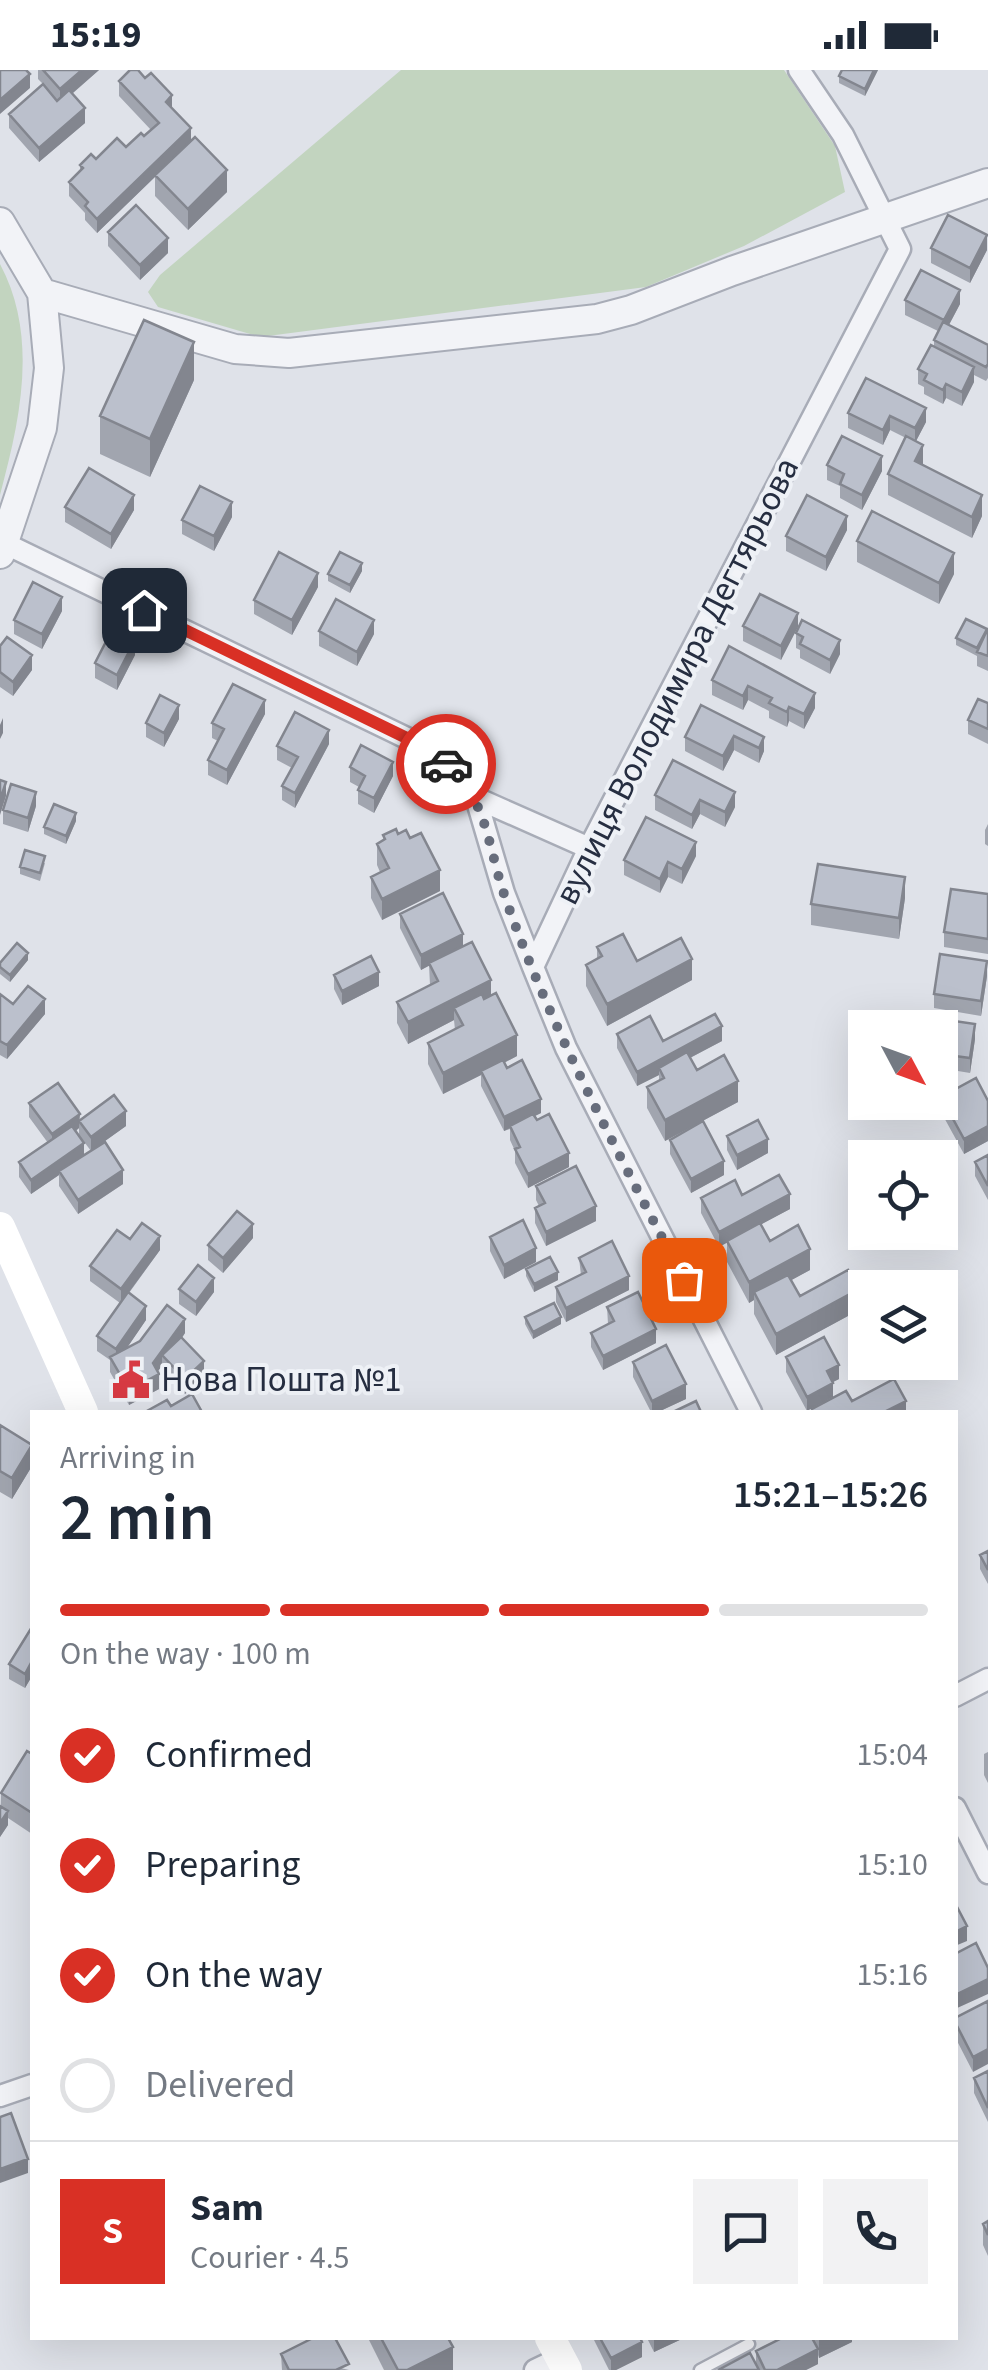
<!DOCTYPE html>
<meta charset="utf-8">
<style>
body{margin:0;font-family:"Source Sans 3",sans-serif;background:#f2f2f3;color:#1f2937;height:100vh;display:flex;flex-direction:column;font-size:38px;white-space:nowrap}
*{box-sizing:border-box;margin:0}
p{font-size:32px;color:#747a83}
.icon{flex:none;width:55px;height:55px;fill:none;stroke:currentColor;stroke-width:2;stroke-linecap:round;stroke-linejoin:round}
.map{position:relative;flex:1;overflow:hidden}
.drawer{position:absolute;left:30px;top:1340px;width:928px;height:930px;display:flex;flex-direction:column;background:#fff;border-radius:0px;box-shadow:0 10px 40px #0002}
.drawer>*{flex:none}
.needle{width:65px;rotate:131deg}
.controls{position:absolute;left:848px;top:940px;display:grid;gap:20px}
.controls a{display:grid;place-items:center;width:110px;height:110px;border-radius:0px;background:#fff;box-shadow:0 10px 40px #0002;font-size:50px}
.pin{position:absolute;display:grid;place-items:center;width:85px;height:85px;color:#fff;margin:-42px;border-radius:20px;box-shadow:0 5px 15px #0006}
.courier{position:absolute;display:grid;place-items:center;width:100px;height:100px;margin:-50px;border:8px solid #d93025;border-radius:50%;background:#fff;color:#222;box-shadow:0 2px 12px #0007}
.headline em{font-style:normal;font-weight:600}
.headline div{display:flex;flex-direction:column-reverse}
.headline{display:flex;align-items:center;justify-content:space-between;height:170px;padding:0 30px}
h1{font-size:65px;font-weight:600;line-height:75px}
.bar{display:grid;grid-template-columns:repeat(4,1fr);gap:15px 10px;align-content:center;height:120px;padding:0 30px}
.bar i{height:12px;border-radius:8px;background:#e0e1e3}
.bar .current{background:#d93025}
.bar p{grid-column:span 4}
.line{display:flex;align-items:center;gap:25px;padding:0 30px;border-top:2px solid #e0e1e3}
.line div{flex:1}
.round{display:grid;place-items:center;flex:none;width:105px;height:105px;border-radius:0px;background:#f2f2f3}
ol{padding:0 30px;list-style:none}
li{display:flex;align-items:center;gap:30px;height:110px}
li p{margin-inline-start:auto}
li .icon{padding:10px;border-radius:50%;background:#d93025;color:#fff;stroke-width:4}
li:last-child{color:#747a83}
li i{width:55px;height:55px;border:5px solid #e0e1e3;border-radius:50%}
.status{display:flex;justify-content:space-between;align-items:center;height:70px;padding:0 50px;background:#fff;direction:ltr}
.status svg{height:28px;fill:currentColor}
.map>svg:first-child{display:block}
.green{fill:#c2d4bf}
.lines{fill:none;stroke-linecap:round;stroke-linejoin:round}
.service-casing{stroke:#a8acb7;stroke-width:15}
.minor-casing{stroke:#a8acb7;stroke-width:25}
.tertiary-casing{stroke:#a8acb7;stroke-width:32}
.service{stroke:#f2f3f7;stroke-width:10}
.minor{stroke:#f2f3f7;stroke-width:20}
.tertiary{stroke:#f2f3f7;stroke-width:28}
.secondary{stroke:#fff;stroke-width:30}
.wall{fill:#a1a5af;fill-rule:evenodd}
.shaded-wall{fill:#83868f}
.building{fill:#bbc0cc;stroke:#83868f;stroke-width:2.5}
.done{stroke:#676d7c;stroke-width:10;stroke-dasharray:0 18}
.route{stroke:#d93025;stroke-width:12}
.labels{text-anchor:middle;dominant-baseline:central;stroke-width:8;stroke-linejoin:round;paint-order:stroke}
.street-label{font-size:35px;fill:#262e41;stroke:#eef1f6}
.poi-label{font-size:35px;fill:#262e41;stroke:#eef1f6;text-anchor:start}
</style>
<div class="status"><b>15:19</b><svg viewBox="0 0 49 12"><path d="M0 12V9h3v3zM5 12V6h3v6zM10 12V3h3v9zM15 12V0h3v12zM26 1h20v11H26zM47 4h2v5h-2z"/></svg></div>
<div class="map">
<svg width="988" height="2300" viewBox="0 0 988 2300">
<rect width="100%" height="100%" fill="#dfe2e9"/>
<path class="green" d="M401,0h383l51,76 10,46 -101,54 -98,41 -386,50 -102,-30 -10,-15 12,-17z
M0,194c39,73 20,156 0,231z"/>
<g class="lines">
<g class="service-casing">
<path id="service" d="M700,2300l49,-26"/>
</g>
<g class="minor-casing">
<path id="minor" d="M6,474l413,200 32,25 25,29 28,95 29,74
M476,728l113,50
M751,1342l-185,-364 -33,-81 56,-119 311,-599 -57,-114 -44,-65
M955,1626l33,-17
M955,1738l33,65
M0,2026l32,-11
M535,2300l25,-12"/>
</g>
<g class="tertiary-casing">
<path id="tertiary" d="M0,152l42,71 7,75 -7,60 -42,126
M42,223l193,56 54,4 308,-34 34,-9 101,-39 256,-88"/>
</g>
<use href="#service" class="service"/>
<use href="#minor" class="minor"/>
<use href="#tertiary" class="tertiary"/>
<path class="secondary" d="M0,1157l83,185
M550,2268l17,32"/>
</g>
<path class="wall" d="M38,0h61l-27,24 13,29 -46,39 -30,-34v-14l34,-30 -5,-5z
M878,0l-13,26 -26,-13v-7z
M119,11l53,28 19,32 36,51 -39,38 -33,-34v-19l-58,56 -12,-13v-7l-16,-17v-14l11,-10v-7l46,-18 18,-11 7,-6 -32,-34z
M108,162l60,21 -28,27 -32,-34z
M931,178l56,2 -17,33 -39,-20z
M905,230l55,4 -11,21 39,20v33l-2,3 -12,-6v7l-12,24 -16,-8 -3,6 -19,-10v-7l-6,-3v-15l16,-22v-7l4,-9 -33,-16z
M866,308l60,44 -10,19 7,24 59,51 -10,22 -84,-43v-21l18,-36 -16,-8 -7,15 -35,-17v-15z
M194,310l-44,97 -50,-23v-38z
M827,395l55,6 -20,39 -22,-12v-12l-13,-6z
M65,437l69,3 -23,39 -46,-27z
M232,447l-18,34 -32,-17v-14z
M847,460l-21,41 -40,-20v-15z
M857,471l97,33 -15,30 -82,-42z
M362,501l-12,22 -22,-12v-7z
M318,517l-26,48 -38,-21v-14z
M62,541l-20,38 -28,-15v-14z
M798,543l-17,47 -38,-19v-15z
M988,558v43l-11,-5v-10l-21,-11v-7z
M319,561l55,3 -17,32 -38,-20z
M796,563l44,21 -10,20 -30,-16v-8l-4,-2z
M0,576l32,24 -19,26 -13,-9z
M729,576l86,62 -11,21 -15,-8 -2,6 -18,-9v-7l-21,-11 -5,10 -31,-15v-15z
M135,585l-18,35 -22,-12v-15z
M988,633v41l-20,-10v-14z
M701,635l63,46 -5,12 -25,-13 -11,21 -38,-20v-14z
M265,644l-38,71 -19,-10v-15l10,-19 -6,-3v-15z
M179,649l-15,28 -18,-10v-14z
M329,674l-34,64 -13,-8v-14l10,-18 -15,-8v-14z
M673,690l62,47 -10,20 -25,-13 -8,15 -37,-19v-15z
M350,697l43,9 -19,37 -16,-9v-14l1,-3 -9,-5z
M36,736l-8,26 -25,-8v-14z
M76,751l-10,23 -22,-10v-7z
M988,754v22l-3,-2v-14z
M383,765l57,56 -58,29 -11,-22v-21l9,-5 -3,-7v-21l6,-3z
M696,786l-14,28 -14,-7 -8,16 -36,-18v-15z
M45,793l-5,18 -20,-7v-7z
M988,824v60l-44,-7v-15z
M905,828l-6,41 -88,-14v-21z
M400,844l63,32 28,50 26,60 -13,7 37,50 -6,3 34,51 -41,21 -13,-25v-12l-5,-11v-11l-6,2 -23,-45v-11l-38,19 -15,-30v-21l27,-13 -1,-10 -46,24 -11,-21v-21l33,-17 -1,-20 -8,5 -21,-42z
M597,877l40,14 55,19 -85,46 -21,-40v-21l11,-6z
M28,890l-18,22 -10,-8v-11z
M334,905l45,11 -37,19 -8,-16z
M987,906l-6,40 -47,-8v-14z
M0,924l13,10 32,10 -38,45 -7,-4z
M940,958l35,11 -5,34 -30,-5z
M617,964l46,7h59l-32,17 7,12 41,32 -73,39 -18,-33v-21l12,-7v-5l-22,11 -20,-38z
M941,1027l47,4v40l-24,13 -23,-42z
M892,1032h27l-19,13z
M29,1033l51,17 46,6 -28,20 25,38 -45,30 -19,-28v-11l-28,19 -12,-17v-15l29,-19 -19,-26zM79,1058v7l12,16 -7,4 -8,-24z
M727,1066l41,17 -31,17 -10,-20z
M670,1070l54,35 -33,18 -21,-39z
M988,1085v45l-13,-24v-14z
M536,1116l60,35 -50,25 -11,-23v-15l4,-2 -3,-6z
M742,1125l48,14 -29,15 9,17 40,29 -19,10 9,16 59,14 -83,45 -22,-41v-14l-5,3 -22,-41v-20l-8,5 -18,-34v-15z
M490,1167l46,25 -32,17 -14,-28z
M253,1168l-30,35 -15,-13v-15z
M130,1169l30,11 -31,43 17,27 -20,29 59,-16 -3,5 22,37 -19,19 -23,-25v-3l-5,6 2,17 -30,16 -19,-33v-12l-13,-9v-15l23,-33 -30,-22v-15z
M579,1188l50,32 -63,32 -10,-20v-15l25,-12z
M526,1199l32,11 -24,12 -8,-16z
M179,1219l35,3 -18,24 -17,-12z
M607,1237l49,36 -53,27 -12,-23v-14l17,-9z
M525,1247l36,7 -28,15 -8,-15z
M786,1287l53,22 -6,3 -26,29 -21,-39z
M633,1292l53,37 -28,13h-7l-18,-35z
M0,1355l32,20v21l-20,33 -12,-7z
M988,1481v33l-8,-15v-14z
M32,1557v49l-7,12 -16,-9v-15z
M988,1682v31l-4,-8v-21z
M32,1684v80l-24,-16v7l-8,12 1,-44z
M988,1931l-15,71 -18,-35v-19z
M988,2001v51l-14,-29v-15z
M988,2151v35l-5,-11v-21z
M368,2268h80l5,32h-69z
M593,2268h47l2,19 -26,13h-7z
M647,2268h37l-30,14z
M782,2268h70v4l-33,16 -1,-3v9l-12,6h-88l38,-7v-12z
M281,2284l68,16h-67z"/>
<path class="shaded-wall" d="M82,0h17l-39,34v-15z
M874,0h4l-13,26v-7z
M30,4v14l-30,26v-14z
M172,25v15l-6,-8z
M85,38v15l-46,39v-14z
M191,58v14l-94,91v-14z
M227,100v22l-39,38v-21z
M987,165v15l-17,33v-15z
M168,168v15l-28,27v-15z
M960,220v14l-16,30v-14z
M194,272v38l-44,97v-38z
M974,297v15l-12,24v-14z
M946,314v14l-3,6v-14z
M926,338v14l-11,21v-15z
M890,346v14l-7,15v-15z
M923,375v21l-8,-5z
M882,386v15l-20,39v-15z
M134,425v15l-23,39v-15z
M982,425v21l-10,22v-21z
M232,432v15l-18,34v-15z
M847,446v14l-21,41v-14z
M954,483v21l-15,30v-21z
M362,493v8l-12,22v-8z
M318,503v14l-26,48v-15z
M62,527v14l-20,38v-15z
M798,543v14l-17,33v-14z
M374,550v14l-17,32v-14z
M135,570v15l-18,35v-15z
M840,570v14l-10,20v-14z
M32,585v15l-19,26v-14z
M748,616v14l-5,10v-14z
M815,623v15l-11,21v-15z
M265,630v14l-38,71v-15z
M179,635v14l-15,28v-14z
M789,637v14l-2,6v-15z
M3,648v15l-3,6v-14z
M329,660v14l-34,64v-15z
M734,666v14l-11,21v-15z
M764,667v14l-5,12v-15z
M393,692v14l-19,37v-15z
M6,712v14l-6,19v-15z
M36,722v14l-8,26v-14z
M735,722v15l-10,20v-15z
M700,730v14l-8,15v-14z
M76,743v8l-10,23v-8z
M696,772v14l-14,28v-15z
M668,792v15l-8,16v-14z
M440,800v21l-58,29v-21z
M905,807v21l-6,41v-21z
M463,864v14l-42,22v-15z
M28,883v7l-18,22v-7z
M692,889v21l-85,46v-22z
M987,891v15l-6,40v-15z
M379,902v14l-37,19v-14z
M491,910v21l-37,7v12l-46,24v-22z
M45,929v15l-38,45v-14z
M975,954v15l-5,34v-15z
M722,956v15l-61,32 -2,-5v7l-22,11v-14z
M517,965v21l-35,18 -1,-3v4l-38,19v-21z
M738,1011v21l-73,39v-21z
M541,1029v14l-37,18v-14z
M900,1032h19l-19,13z
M126,1041v15l-35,25v-14z
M80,1044l-1,14 -27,20v-14z
M988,1056v15l-24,13v-15z
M768,1069v14l-31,17v-15z
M84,1073v15l-25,13v4l-28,19v-14z
M569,1083v14l-41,21v-14z
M724,1091v14l-33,18v-14z
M123,1100v14l-45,30v-14z
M790,1124v15l-71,38v-15z
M596,1136v15l-50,25v-14z
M253,1154v14l-30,35v-15z
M160,1166v14l-39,53v-14z
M536,1178v14l-32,17v-14z
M810,1179v21l-53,29 -3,-7v8l-5,3v-21z
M558,1202v8l-24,12v-8z
M629,1206v14l-63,32v-14z
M214,1208v14l-18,24v-14z
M859,1219v21l-83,45v-21z
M146,1236v14l-30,44v-15z
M561,1247v7l-28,15v-7z
M185,1249v14l-19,27 -4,-5v11l-9,11 6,-3v15l-30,16v-15z
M656,1259v14l-53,27v-14z
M204,1291v14l-19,19v-15z
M839,1295v14l-12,6v-14z
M833,1313v14l-26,14v-14z
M686,1314v15l-28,13h-6v-11z
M906,1331v11h-22z
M32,1375v21l-20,33v-21z
M32,1591v15l-7,12v-14z
M8,1741v14l-8,12v-14z
M967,1856v15l-12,5v-14z
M988,1909v15l-33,15v-14z
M988,1979v15l-15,8v-15z
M28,2089v14l-28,10v-14z
M654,2268h30l-30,14z
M819,2268h33v4l-33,16z
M642,2272v15l-26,13h-5v-12z
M453,2277v23h-46z
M818,2279v15l-12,6h-29z"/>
<path class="building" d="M0,0h26l4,4 -30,26z
M43,0h39l-22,19z
M130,0h8l7,8 6,-5 21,22 -6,7 25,26 -94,91 -12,-13 3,-4 -19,-20 14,-14 -3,-3 11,-11 5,5 21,-21 9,9 15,-14 3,3 15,-13 -40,-42z
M842,0h32l-9,19 -26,-13z
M43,14l14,17 12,-11 16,18 -46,40 -30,-34z
M195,67l32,33 -39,39 -33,-34z
M136,135l32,33 -28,27 -32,-33z
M948,145l39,20 -17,33 -39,-20z
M921,200l39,20 -16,30 -39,-20z
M144,250l50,22 -44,97 -50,-23z
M943,252l45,23v19l-2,3 -52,-27z
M931,275l43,22 -12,25 -16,-8 -3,6 -19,-10 3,-6 -9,-5z
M866,308l60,30 -11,20 -25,-12 -7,14 -35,-17z
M842,366l40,20 -20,39 -22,-11 4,-10 -17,-9z
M906,366l17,9 -8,16 67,34 -10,22 -84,-43z
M89,398l45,27 -23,39 -46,-27z
M200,416l32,16 -18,34 -32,-16z
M807,425l40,21 -21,41 -40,-21z
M872,441l82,42 -15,30 -82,-42z
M279,482l39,21 -26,47 -38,-20z
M340,482l22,11 -12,22 -22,-11z
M33,512l29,15 -20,37 -28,-14z
M760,524l38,19 -17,33 -38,-20z
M336,529l38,21 -17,32 -38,-21z
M966,549l21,10 -10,19 -21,-10z
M802,550l38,20 -10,20 -30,-16 3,-7 -7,-4z
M113,558l22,12 -18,35 -22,-12z
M988,558v28l-11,-4z
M7,567l25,18 -19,27 -13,-10v-26z
M729,576l86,47 -11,21 -15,-7 -2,5 -18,-9 3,-5 -24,-12 -5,10 -31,-16z
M233,614l32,16 -38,70 -19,-10 16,-31 -12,-6z
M160,625l19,10 -15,28 -18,-10z
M978,629l10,4v26l-20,-9z
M701,635l63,32 -5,11 -25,-12 -11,20 -38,-19z
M295,642l34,18 -34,63 -13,-7 16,-29 -21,-11z
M361,675l32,17 -19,36 -16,-8 7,-14 -15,-9z
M673,690l62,32 -10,20 -25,-12 -8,15 -37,-20z
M0,710l6,2 -6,18z
M11,714l25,8 -8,26 -25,-8z
M54,734l22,9 -10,23 -22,-9z
M646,747l50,25 -14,27 -14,-7 -8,17 -36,-19z
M396,759l2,5 8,-4 4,8 11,-5 19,37 -58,29 -11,-22 18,-9 -12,-24 8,-5 -2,-4z
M25,780l20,6 -5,17 -20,-6z
M818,794l87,13 -6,41 -88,-14z
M951,819l37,5v45l-44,-7z
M443,823l20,41 -42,21 -21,-41z
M623,864l14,27 44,-23 11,21 -85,45 -21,-39 16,-9 -5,-9z
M472,872l19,38 -83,42 -11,-20 41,-21 -9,-18z
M17,873l11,10 -18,22 -10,-8v-4z
M940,884l47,7 -6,40 -47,-7z
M371,886l8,16 -37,19 -8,-16z
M28,916l17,13 -38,46 -7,-4v-47l13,10z
M496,923l21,42 -74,38 -15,-30 35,-18 -9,-17 28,-14 2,5z
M715,944l7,12 -85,46 -20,-38 33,-18 13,25z
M927,947l48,7 -5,34 -30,-4v-26h-14z
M687,982l10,18 27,-15 14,26 -73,39 -18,-33 17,-9 -5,-10z
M503,990l4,8 15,-8 19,39 -37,18 -23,-46z
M976,1008l12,23v25l-24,13 -23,-42z
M58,1013l22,31 -28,20 -23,-31z
M114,1025l12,16 -35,26 -12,-16z
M533,1044l4,6 12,-6 20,39 -41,21 -13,-25 5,-2 -10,-21z
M758,1050l10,19 -31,16 -10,-19z
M703,1051l21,40 -33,18 -21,-39z
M72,1056l12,17 -53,37 -12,-18z
M105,1072l18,28 -45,30 -19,-29z
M988,1085v31l-13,-24z
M576,1096l20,40 -50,26 -11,-24 10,-5 -9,-17z
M779,1105l11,19 -71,38 -18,-34 34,-18 7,15z
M237,1141l16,13 -30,34 -15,-13z
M523,1150l13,28 -32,17 -14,-28z
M142,1153l18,13 -39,53 -31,-23 27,-36 13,9z
M760,1153l10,18 28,-16 12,24 -61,33 -22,-41z
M612,1171l17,35 -63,32 -10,-21 30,-15 -7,-14z
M550,1187l8,15 -24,12 -8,-15z
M198,1195l16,13 -18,24 -17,-13z
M848,1200l11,19 -83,45 -22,-42 34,-17 12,21z
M128,1222l18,14 -30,43 -19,-13z
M638,1222l18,37 -53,27 -12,-23 23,-12 -7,-14z
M554,1233l7,14 -28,15 -8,-15z
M167,1235l18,14 -32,44 6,11 -30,16 -19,-33 30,-16z
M181,1267l23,24 -19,18 -23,-24z
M824,1267l15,28 -12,6 6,12 -26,14 -21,-40z
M666,1275l20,39 -34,17 -19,-39z
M894,1309l12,22 -22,11h-70l-2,-3 34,-18 6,10z
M192,1324l10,18h-57l22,-12 4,6z
M696,1331l5,11h-28z
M0,1355l32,20 -20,33 -12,-7z
M988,1481v19l-8,-15z
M32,1557v34l-7,13 -16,-10z
M27,1681l5,3v59l-31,-20z
M0,1736l8,5 -8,12z
M955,1833l12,23 -12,6z
M976,1873l12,25v11l-33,16v-41z
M988,1931v48l-15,8 -18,-35v-4z
M988,2001v37l-14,-30z
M11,2043l17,46 -28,10v-52z
M988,2151v14l-5,-11z
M313,2268h22l14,26 -13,6h-47l-8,-16z
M381,2268h67l5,9 -46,23h-9z
M600,2268h40l2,4 -31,16z
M782,2268h30l6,11 -41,21h-12l-9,-19z
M750,2283l9,17h-41z"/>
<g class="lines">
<path class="done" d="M446,694c41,34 42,83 58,130 46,134 115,260 180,386"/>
<path class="route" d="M144,540l275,134 27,20"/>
</g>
<defs>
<g id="civic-bare" transform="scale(3)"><path d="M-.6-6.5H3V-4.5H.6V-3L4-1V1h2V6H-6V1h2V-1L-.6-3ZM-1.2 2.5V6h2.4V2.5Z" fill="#d73a43" stroke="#eef1f6" stroke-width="2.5" paint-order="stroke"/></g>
</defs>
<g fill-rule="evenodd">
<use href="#civic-bare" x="131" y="1310"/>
</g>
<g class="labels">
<g class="street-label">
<text transform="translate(677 611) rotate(-63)">вулиця Володимира Дегтярьова</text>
</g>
<g class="poi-label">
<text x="161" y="1310">Нова Пошта №1</text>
</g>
</g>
</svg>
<div class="controls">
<a><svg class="needle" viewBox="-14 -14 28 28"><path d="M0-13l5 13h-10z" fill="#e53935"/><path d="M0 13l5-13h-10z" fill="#747a83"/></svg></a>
<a><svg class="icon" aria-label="locate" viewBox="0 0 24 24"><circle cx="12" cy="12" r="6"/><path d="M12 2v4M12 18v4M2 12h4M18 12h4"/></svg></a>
<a><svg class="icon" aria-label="layers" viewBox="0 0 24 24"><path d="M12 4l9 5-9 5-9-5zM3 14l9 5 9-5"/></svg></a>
</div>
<div class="pin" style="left:684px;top:1210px;background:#ea580c"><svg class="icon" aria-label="bag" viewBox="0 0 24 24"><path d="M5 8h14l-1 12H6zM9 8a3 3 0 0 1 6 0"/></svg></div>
<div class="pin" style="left:144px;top:540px;background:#1f2937"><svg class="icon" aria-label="home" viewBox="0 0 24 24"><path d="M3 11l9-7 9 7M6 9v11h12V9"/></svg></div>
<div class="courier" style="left:446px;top:694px"><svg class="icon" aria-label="car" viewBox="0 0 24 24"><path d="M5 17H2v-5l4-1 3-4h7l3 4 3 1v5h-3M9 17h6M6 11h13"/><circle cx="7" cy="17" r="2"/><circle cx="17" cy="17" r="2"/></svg></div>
<section class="drawer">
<div class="headline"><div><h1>2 min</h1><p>Arriving in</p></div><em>15:21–15:26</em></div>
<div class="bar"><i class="current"></i><i class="current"></i><i class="current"></i><i></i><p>On the way · 100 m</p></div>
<ol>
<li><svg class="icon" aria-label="check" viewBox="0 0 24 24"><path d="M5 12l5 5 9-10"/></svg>Confirmed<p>15:04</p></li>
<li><svg class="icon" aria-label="check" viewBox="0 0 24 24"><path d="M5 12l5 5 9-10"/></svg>Preparing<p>15:10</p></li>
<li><svg class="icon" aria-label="check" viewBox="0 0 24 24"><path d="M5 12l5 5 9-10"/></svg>On the way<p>15:16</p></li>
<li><i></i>Delivered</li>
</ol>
<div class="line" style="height:180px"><b class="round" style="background:#d93025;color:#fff">S</b><div><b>Sam</b><p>Courier · 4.5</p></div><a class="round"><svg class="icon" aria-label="chat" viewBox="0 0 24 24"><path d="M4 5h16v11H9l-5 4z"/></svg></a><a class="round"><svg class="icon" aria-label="phone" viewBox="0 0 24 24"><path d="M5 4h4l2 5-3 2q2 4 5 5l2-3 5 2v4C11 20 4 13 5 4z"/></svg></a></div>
</section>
</div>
